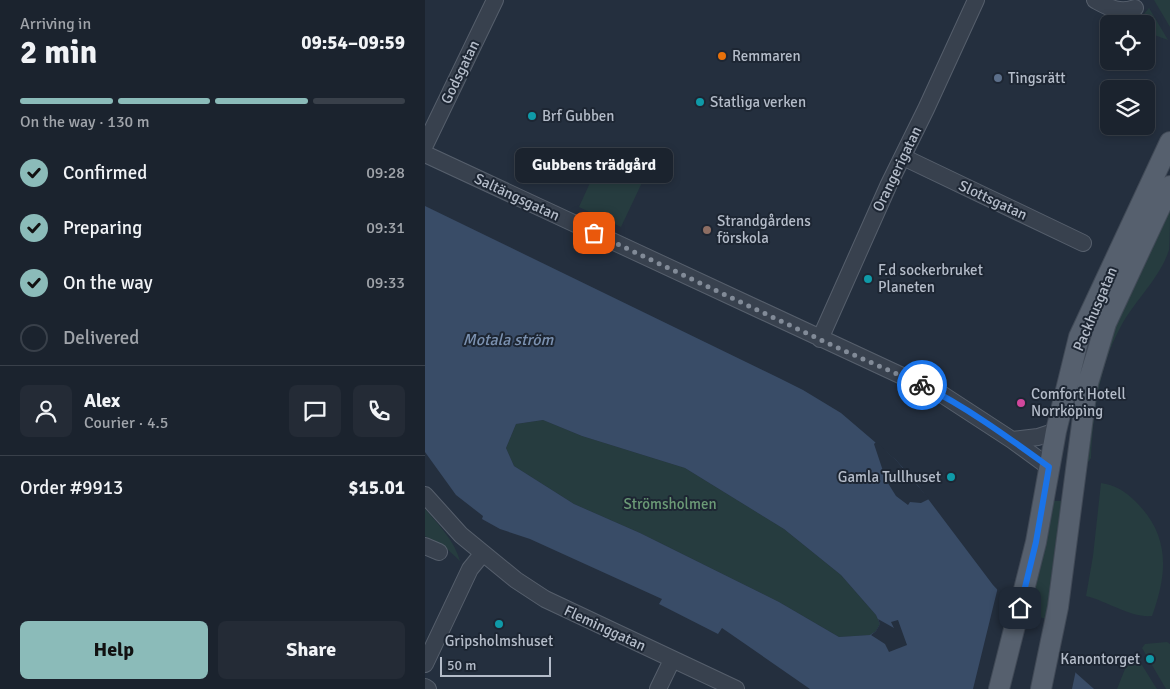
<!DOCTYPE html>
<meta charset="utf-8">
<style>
body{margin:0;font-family:Signika,sans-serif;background:#242b36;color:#f1f3f6;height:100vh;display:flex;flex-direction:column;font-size:19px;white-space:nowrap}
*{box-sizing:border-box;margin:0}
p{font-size:16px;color:#a0a4aa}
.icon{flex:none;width:28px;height:28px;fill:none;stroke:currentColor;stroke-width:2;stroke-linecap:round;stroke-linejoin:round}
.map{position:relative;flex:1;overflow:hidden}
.side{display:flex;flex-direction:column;background:#1b232e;width:425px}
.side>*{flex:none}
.buttons{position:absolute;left:675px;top:15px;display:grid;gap:10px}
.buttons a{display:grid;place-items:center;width:55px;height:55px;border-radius:8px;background:#1b232e;box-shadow:0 2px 8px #0003,0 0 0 1px #39404a;font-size:25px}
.scale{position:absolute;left:15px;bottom:12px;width:111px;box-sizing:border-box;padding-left:5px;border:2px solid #b4bcc9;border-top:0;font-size:14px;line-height:18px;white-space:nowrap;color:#b4bcc9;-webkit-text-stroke:4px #1d2633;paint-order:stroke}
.pin{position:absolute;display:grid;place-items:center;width:42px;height:42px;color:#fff;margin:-21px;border-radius:10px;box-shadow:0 2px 8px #0006}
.courier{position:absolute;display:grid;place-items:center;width:50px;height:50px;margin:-25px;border:4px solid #1a73e8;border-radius:50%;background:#fff;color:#222;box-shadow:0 1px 6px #0007}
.bubble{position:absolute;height:35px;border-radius:8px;background:#1b232e;box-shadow:0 2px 8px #0003,0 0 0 1px #39404a;font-size:16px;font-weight:800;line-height:35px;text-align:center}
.overview em{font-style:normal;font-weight:800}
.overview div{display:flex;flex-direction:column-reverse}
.overview{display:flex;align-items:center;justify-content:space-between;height:85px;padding:0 20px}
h1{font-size:32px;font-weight:800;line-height:38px}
.bar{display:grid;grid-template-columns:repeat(4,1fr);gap:8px 5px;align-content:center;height:60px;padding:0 20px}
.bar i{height:6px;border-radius:4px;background:#39404a}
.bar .current{background:#8bbbb9}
.bar p{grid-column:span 4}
.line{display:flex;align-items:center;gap:12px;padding:0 20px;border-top:1px solid #39404a}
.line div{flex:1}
.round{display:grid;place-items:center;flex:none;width:52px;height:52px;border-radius:8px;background:#242b36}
ol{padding:0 20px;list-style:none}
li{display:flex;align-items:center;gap:15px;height:55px}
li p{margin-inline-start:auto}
li .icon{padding:5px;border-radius:50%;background:#8bbbb9;color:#111;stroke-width:4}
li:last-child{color:#a0a4aa}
li i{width:28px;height:28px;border:2px solid #39404a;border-radius:50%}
.cta{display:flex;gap:10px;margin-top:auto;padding:10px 20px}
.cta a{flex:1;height:58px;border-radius:8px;background:#8bbbb9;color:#111;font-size:20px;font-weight:800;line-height:58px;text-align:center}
.cta a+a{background:#242b36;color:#f1f3f6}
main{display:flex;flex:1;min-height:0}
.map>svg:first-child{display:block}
.green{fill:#263c3f}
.water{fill:#394c67;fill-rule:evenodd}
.pier{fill:#242f3e}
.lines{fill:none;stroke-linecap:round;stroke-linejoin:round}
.minor-casing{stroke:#565f6c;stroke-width:18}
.major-casing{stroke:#414a57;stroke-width:22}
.minor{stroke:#38414e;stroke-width:16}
.major{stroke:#56606e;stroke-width:20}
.done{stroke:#828b98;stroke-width:5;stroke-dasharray:0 9}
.route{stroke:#1a73e8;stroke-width:6}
.food-dot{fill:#e8710a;stroke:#1d2633;stroke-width:2}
.service-dot{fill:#5c6f8a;stroke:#1d2633;stroke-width:2}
.culture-dot{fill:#0f9aa8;stroke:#1d2633;stroke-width:2}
.education-dot{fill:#8d6e63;stroke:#1d2633;stroke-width:2}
.hotel-dot{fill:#d1479c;stroke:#1d2633;stroke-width:2}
.labels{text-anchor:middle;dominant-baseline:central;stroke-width:4;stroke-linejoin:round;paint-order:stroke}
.poi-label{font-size:15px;fill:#b4bcc9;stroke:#1d2633;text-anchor:start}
.street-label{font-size:15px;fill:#b4bcc9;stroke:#1d2633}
.park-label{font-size:15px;fill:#6b9a76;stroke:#1d2633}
.water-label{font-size:16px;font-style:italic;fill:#7c92b1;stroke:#1d2633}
</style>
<main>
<section class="side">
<div class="overview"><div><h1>2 min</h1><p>Arriving in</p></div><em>09:54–09:59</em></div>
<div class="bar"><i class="current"></i><i class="current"></i><i class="current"></i><i></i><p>On the way · 130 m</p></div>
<ol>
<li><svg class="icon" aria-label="check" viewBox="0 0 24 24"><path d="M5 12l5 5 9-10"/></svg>Confirmed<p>09:28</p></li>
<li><svg class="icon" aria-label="check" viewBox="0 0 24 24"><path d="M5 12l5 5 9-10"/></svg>Preparing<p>09:31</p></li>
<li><svg class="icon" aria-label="check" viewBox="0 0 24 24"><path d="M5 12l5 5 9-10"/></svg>On the way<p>09:33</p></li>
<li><i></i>Delivered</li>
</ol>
<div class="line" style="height:90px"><a class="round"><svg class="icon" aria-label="person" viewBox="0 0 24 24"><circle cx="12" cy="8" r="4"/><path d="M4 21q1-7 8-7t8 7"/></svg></a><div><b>Alex</b><p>Courier · 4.5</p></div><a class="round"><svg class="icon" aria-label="chat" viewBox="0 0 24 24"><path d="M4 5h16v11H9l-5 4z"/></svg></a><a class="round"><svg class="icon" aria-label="phone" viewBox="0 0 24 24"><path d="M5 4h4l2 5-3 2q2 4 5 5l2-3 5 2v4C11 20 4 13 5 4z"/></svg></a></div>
<div class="line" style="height:65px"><div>Order #9913</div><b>$15.01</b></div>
<div class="cta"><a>Help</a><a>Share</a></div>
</section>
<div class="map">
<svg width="745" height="689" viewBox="0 0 745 689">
<rect width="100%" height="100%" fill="#242f3e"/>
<path class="green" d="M729,0h16v27z
M724,8l19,32 -22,-8v-8h-13l6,-4z
M179,152l43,20 -26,55 -42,-20z
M745,204c0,13 0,35 -1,46 -10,30 -35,51 -49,78 -21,39 -27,87 -29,130l-2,3 -3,1 8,-67 21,-72z
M118,420l39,16 103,32 99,61 57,46 35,40 4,9 -4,7 -5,4 -32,2 -60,-35 -139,-69 -66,-29 -60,-38 -8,-18 10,-24z
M676,483c14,2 24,8 34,18 35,34 33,71 17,115 -21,2 -45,-15 -66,-20l7,-40z
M626,501h11l-16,118 -20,-6z
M0,509c14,16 29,31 35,52l-16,-15 -19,-10z
M742,642l3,2v45h-4l-24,-41 3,-4z
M712,657l18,29 2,3h-40l8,-20z"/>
<path class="water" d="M0,206l354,172 24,12 38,23 55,47 17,19 80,106 83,88 18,16h-284l-88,-61 -4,6 -59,-30 3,-5 -132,-60 -30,-10 -18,-10 1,-3 -27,-21 -31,-43zM118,420l39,16 103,32 99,61 57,46 35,40 4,9 -4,7 -6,4 -31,2 -60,-35 -139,-69 -66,-29 -60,-38 -8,-18 10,-24z"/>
<path class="pier" d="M451,442l20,18 33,39 -8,4 -11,-1 -2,3 -12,-9 -10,-16 -12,-36z
M573,587l78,83 -4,19h-99z
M453,619l16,9 -3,-6 7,-2 9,25 -18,7 -4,-8 -14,-9 5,-4 4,-7z"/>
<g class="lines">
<g class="minor-casing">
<path id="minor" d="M670,0c13,7 24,14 40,8
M0,145l70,-145
M0,154l518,241 69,45 37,27
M478,157l180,86
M395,339l69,-155 37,-75 50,-109
M587,440l26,-3 18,-6
M0,495l36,40 55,45 29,19 191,90
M0,546l14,6
M0,664l45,-95 13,-16
M0,687l3,2
M233,689l14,-29"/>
</g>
<g class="major-casing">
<path id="major" d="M574,689l37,-147 20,-111 23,-94 91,-195
M616,689l17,-82 26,-198 4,-26 18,-60 64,-137"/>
</g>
<use href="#minor" class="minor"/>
<use href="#major" class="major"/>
</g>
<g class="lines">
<path class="done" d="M169,233l244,115 84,37"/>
<path class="route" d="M497,385c45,22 87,53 127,82l-13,75 -16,66"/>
</g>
<circle class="food-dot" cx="297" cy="56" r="5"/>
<circle class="service-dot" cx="573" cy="78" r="5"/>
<g class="culture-dot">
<circle cx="275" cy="102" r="5"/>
<circle cx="107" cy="116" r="5"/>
<circle cx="443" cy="279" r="5"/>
<circle cx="526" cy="477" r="5"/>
<circle cx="74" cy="624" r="5"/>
<circle cx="725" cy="659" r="5"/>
</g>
<circle class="education-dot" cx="282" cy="230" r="5"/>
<circle class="hotel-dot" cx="596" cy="403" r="5"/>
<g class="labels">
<g class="poi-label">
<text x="307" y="56">Remmaren</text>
<text x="583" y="78">Tingsrätt</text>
<text x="285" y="102">Statliga verken</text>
<text x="117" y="116">Brf Gubben</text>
<text x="292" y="221">Strandgårdens<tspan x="292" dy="17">förskola</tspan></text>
<text x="453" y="270">F.d sockerbruket<tspan x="453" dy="17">Planeten</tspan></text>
<text x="606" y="394">Comfort Hotell<tspan x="606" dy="17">Norrköping</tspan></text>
<text x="516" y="477" text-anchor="end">Gamla Tullhuset</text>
<text x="74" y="641" text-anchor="middle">Gripsholmshuset</text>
<text x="715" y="659" text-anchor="end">Kanontorget</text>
</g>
<g class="street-label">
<text transform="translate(35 72) rotate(-64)">Godsgatan</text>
<text transform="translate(472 169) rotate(-64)">Orangerigatan</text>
<text transform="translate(92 197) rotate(25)">Saltängsgatan</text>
<text transform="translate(568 200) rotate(25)">Slottsgatan</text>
<text transform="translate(670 309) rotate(-67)">Packhusgatan</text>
<text transform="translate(180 628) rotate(25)">Fleminggatan</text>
</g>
<g class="park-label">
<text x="245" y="504">Strömsholmen</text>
</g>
<g class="water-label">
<text x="83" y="340">Motala ström</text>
</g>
</g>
</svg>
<div class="buttons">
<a><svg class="icon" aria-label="locate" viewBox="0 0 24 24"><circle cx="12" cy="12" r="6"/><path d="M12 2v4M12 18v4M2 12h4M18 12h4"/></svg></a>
<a><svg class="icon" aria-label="layers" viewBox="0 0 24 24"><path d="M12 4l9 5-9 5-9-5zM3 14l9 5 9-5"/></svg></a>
</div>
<div class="scale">50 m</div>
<div class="pin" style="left:169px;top:233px;background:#ea580c"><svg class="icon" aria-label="bag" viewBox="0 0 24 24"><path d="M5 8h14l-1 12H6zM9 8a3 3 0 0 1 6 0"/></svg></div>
<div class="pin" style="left:595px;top:608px;background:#1f2937"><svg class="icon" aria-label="home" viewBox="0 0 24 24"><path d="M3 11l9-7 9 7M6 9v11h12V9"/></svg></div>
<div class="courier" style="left:497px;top:385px"><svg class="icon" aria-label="bike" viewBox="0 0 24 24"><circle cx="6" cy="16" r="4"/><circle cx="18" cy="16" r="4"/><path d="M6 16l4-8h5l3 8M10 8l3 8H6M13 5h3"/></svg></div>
<div class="bubble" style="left:90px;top:148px;width:158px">Gubbens trädgård</div>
</div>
</main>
